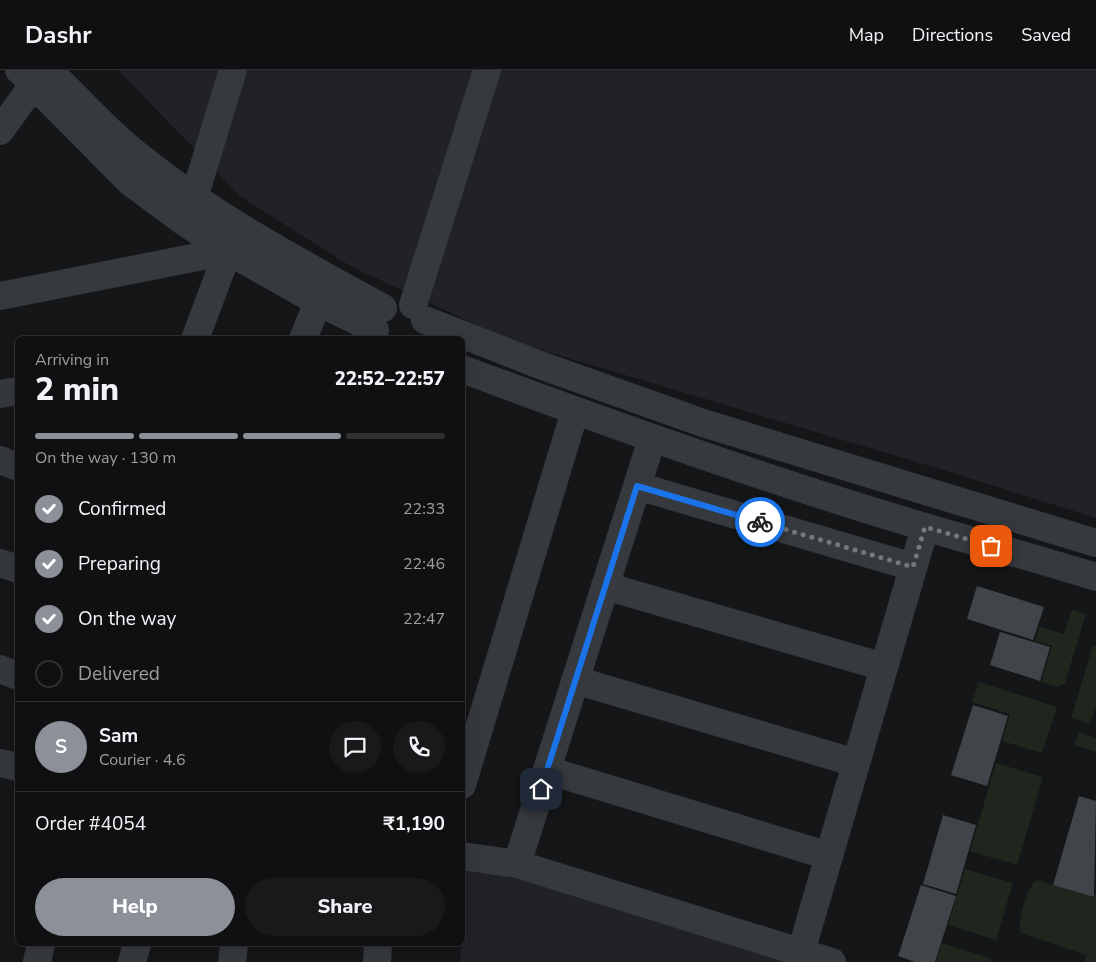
<!DOCTYPE html>
<meta charset="utf-8">
<style>
body{margin:0;font-family:"Nunito Sans",sans-serif;background:#19191b;color:#f1f3f6;height:100vh;display:flex;flex-direction:column;font-size:19px;white-space:nowrap}
*{box-sizing:border-box;margin:0}
p{font-size:16px;color:#9c9d9f}
.icon{flex:none;width:28px;height:28px;fill:none;stroke:currentColor;stroke-width:2;stroke-linecap:round;stroke-linejoin:round}
.map{position:relative;flex:1;overflow:hidden}
.drawer{position:absolute;left:15px;top:266px;width:450px;height:610px;display:flex;flex-direction:column;background:#101012;border-radius:8px;box-shadow:0 5px 20px #0002,0 0 0 1px #303032}
.drawer>*{flex:none}
.pin{position:absolute;display:grid;place-items:center;width:42px;height:42px;color:#fff;margin:-21px;border-radius:10px;box-shadow:0 2px 8px #0006}
.courier{position:absolute;display:grid;place-items:center;width:50px;height:50px;margin:-25px;border:4px solid #1a73e8;border-radius:50%;background:#fff;color:#222;box-shadow:0 1px 6px #0007}
.headline em{font-style:normal;font-weight:800}
.headline div{display:flex;flex-direction:column-reverse}
.headline{display:flex;align-items:center;justify-content:space-between;height:85px;padding:0 20px}
h1{font-size:32px;font-weight:800;line-height:38px}
.bar{display:grid;grid-template-columns:repeat(4,1fr);gap:8px 5px;align-content:center;height:60px;padding:0 20px}
.bar i{height:6px;border-radius:4px;background:#303032}
.bar .selected{background:#8c9099}
.bar p{grid-column:span 4}
.line{display:flex;align-items:center;gap:12px;padding:0 20px;border-top:1px solid #303032}
.line div{flex:1}
.round{display:grid;place-items:center;flex:none;width:52px;height:52px;border-radius:26px;background:#19191b}
ol{padding:0 20px;list-style:none}
li{display:flex;align-items:center;gap:15px;height:55px}
li p{margin-inline-start:auto}
li .icon{padding:5px;border-radius:50%;background:#8c9099;color:#fff;stroke-width:4}
li:last-child{color:#9c9d9f}
li i{width:28px;height:28px;border:2px solid #303032;border-radius:50%}
.action{display:flex;gap:10px;margin-top:auto;padding:10px 20px}
.action a{flex:1;height:58px;border-radius:30px;background:#8c9099;color:#fff;font-size:20px;font-weight:800;line-height:58px;text-align:center}
.action a+a{background:#19191b;color:#f1f3f6}
header{display:flex;align-items:center;gap:30px;box-sizing:border-box;height:70px;padding:0 25px;background:#101012;border-bottom:1px solid #303032}
header strong{font-size:24px}
nav{display:flex;gap:28px;margin-inline-start:auto;font-size:18px}
.map>svg:first-child{display:block}
.built{fill:#212225}
.green{fill:#1e261d}
.building{fill:#414448}
.lines{fill:none;stroke-linecap:round;stroke-linejoin:round}
.minor{stroke:#36393d;stroke-width:28}
.done{stroke:#747980;stroke-width:5;stroke-dasharray:0 9}
.route{stroke:#1a73e8;stroke-width:6}
</style>
<header>
<strong>Dashr</strong>
<nav><a>Map</a><a>Directions</a><a>Saved</a></nav>
</header>
<div class="map">
<svg width="1096" height="892" viewBox="0 0 1096 892">
<rect width="100%" height="100%" fill="#151618"/>
<path class="built" d="M118,0h978v448l-146,-46 -439,-131 -161,-75 -110,-70z
M466,791l330,101h-336z"/>
<path class="green" d="M1072,540l14,4 -21,69 -7,4 -17,-5 11,-36 -17,-5 4,-14 25,7z
M1093,575l3,1v59l-6,19 -19,-6z
M979,612l78,25 -15,46 -40,-12 8,-27 -38,-12z
M1078,662l18,6v14l-22,-7z
M996,693l47,14 -26,88 -47,-14z
M965,799l48,14 -17,57 -48,-15z
M1037,810l57,17 2,-6v71h-11l1,-7 -65,-22c-5,-9 7,-49 16,-53z
M942,873l50,16 -1,3h-55z"/>
<path class="building" d="M977,516l67,21 -11,33 -66,-21z
M1000,562l50,15 -10,34 -50,-16z
M973,635l35,11 -21,70 -36,-11z
M1079,726l17,5 -2,96 -41,-12z
M943,745l33,10 -20,69 -33,-10z
M921,815l35,11 -21,66h-20l-17,-6z"/>
<g class="lines">
<path class="minor" d="M19,0l111,112 53,39 45,30 90,51 57,28
M48,0c32,30 62,65 97,91 73,58 156,102 238,147
M0,61l33,-46
M194,128l39,-128
M0,226l228,-45
M413,235l74,-235
M425,250l115,45 163,58 393,120
M195,269l33,-88
M303,269l15,-37
M462,299c153,57 307,112 463,158 57,17 114,32 171,50
M0,324l18,-3
M0,390l18,7
M637,416l276,81
M0,493l18,6
M605,516l279,81
M0,599l18,7
M575,610l281,83
M0,693l18,4
M547,700l282,86
M462,715l113,-374
M462,786l55,8 315,98
M517,794l135,-425
M801,882l124,-425
M37,892l4,-18
M132,892l5,-18
M232,892l2,-18
M377,892l1,-18"/>
</g>
<g class="lines">
<path class="done" d="M760,452l153,45 12,-40 66,19"/>
<path class="route" d="M541,719l96,-303 123,36"/>
</g>
</svg>
<div class="pin" style="left:991px;top:476px;background:#ea580c"><svg class="icon" aria-label="bag" viewBox="0 0 24 24"><path d="M5 8h14l-1 12H6zM9 8a3 3 0 0 1 6 0"/></svg></div>
<div class="pin" style="left:541px;top:719px;background:#1f2937"><svg class="icon" aria-label="home" viewBox="0 0 24 24"><path d="M3 11l9-7 9 7M6 9v11h12V9"/></svg></div>
<div class="courier" style="left:760px;top:452px"><svg class="icon" aria-label="bike" viewBox="0 0 24 24"><circle cx="6" cy="16" r="4"/><circle cx="18" cy="16" r="4"/><path d="M6 16l4-8h5l3 8M10 8l3 8H6M13 5h3"/></svg></div>
<section class="drawer">
<div class="headline"><div><h1>2 min</h1><p>Arriving in</p></div><em>22:52–22:57</em></div>
<div class="bar"><i class="selected"></i><i class="selected"></i><i class="selected"></i><i></i><p>On the way · 130 m</p></div>
<ol>
<li><svg class="icon" aria-label="check" viewBox="0 0 24 24"><path d="M5 12l5 5 9-10"/></svg>Confirmed<p>22:33</p></li>
<li><svg class="icon" aria-label="check" viewBox="0 0 24 24"><path d="M5 12l5 5 9-10"/></svg>Preparing<p>22:46</p></li>
<li><svg class="icon" aria-label="check" viewBox="0 0 24 24"><path d="M5 12l5 5 9-10"/></svg>On the way<p>22:47</p></li>
<li><i></i>Delivered</li>
</ol>
<div class="line" style="height:90px"><b class="round" style="background:#8c9099;color:#fff">S</b><div><b>Sam</b><p>Courier · 4.6</p></div><a class="round"><svg class="icon" aria-label="chat" viewBox="0 0 24 24"><path d="M4 5h16v11H9l-5 4z"/></svg></a><a class="round"><svg class="icon" aria-label="phone" viewBox="0 0 24 24"><path d="M5 4h4l2 5-3 2q2 4 5 5l2-3 5 2v4C11 20 4 13 5 4z"/></svg></a></div>
<div class="line" style="height:65px"><div>Order #4054</div><b>₹1,190</b></div>
<div class="action"><a>Help</a><a>Share</a></div>
</section>
</div>
